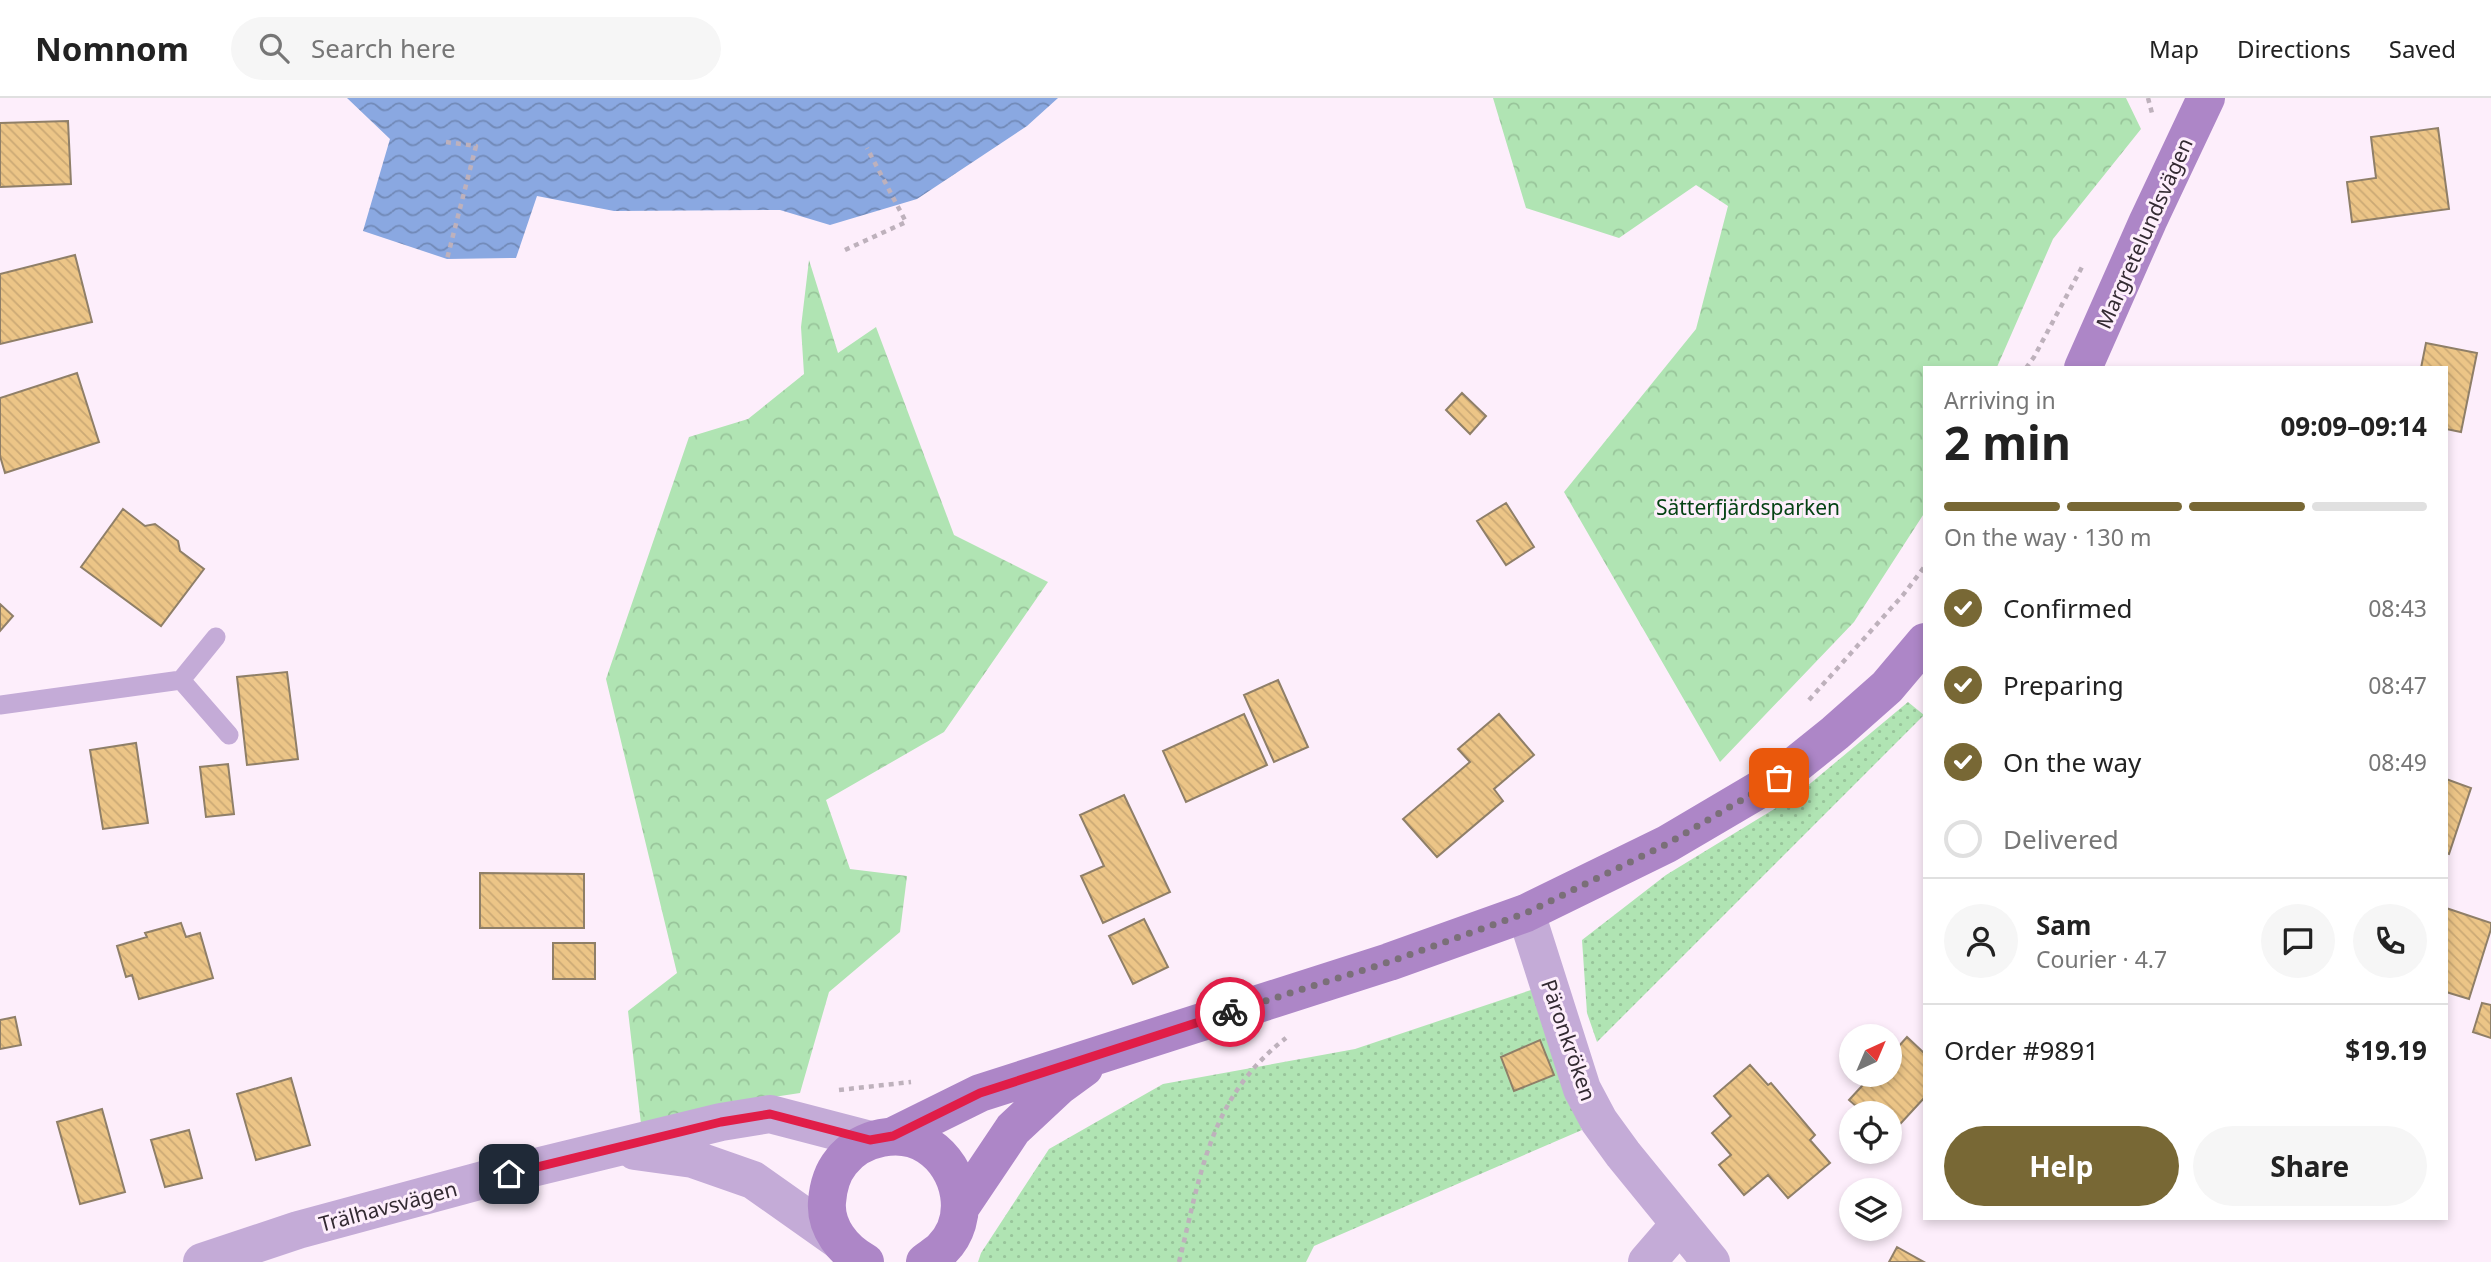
<!DOCTYPE html>
<meta charset="utf-8">
<style>
body{margin:0;font-family:"Noto Sans",sans-serif;background:#f6f6f6;color:#222;height:100vh;display:flex;flex-direction:column;font-size:26px;white-space:nowrap}
*{box-sizing:border-box;margin:0}
p{font-size:23px;color:#767676}
.icon{flex:none;width:38px;height:38px;fill:none;stroke:currentColor;stroke-width:2;stroke-linecap:round;stroke-linejoin:round}
.map{position:relative;flex:1;overflow:hidden}
.panel{position:absolute;left:1923px;top:268px;width:525px;height:854px;display:flex;flex-direction:column;background:#fff;border-radius:0px;box-shadow:0 4px 10px #0003}
.panel>*{flex:none}
.needle{width:46px;rotate:44deg}
.controls{position:absolute;left:1839px;top:926px;display:grid;gap:14px}
.controls a{display:grid;place-items:center;width:63px;height:63px;border-radius:50%;background:#fff;box-shadow:0 4px 10px #0003;font-size:35px}
.pin{position:absolute;display:grid;place-items:center;width:60px;height:60px;color:#fff;margin:-30px;border-radius:14px;box-shadow:0 4px 10px #0006}
.courier{position:absolute;display:grid;place-items:center;width:70px;height:70px;margin:-35px;border:5px solid #e11d48;border-radius:50%;background:#fff;color:#222;box-shadow:0 2px 9px #0007}
.summary em{font-style:normal;font-weight:700}
.summary div{display:flex;flex-direction:column-reverse}
.summary{display:flex;align-items:center;justify-content:space-between;height:119px;padding:0 21px}
h1{font-size:46px;font-weight:700;line-height:52px}
.bar{display:grid;grid-template-columns:repeat(4,1fr);gap:10px 7px;align-content:center;height:84px;padding:0 21px}
.bar i{height:9px;border-radius:5px;background:#e0e0e0}
.bar .active{background:#786835}
.bar p{grid-column:span 4}
.line{display:flex;align-items:center;gap:18px;padding:0 21px;border-top:2px solid #e0e0e0}
.line div{flex:1}
.round{display:grid;place-items:center;flex:none;width:74px;height:74px;border-radius:37px;background:#f6f6f6}
ol{padding:0 21px;list-style:none}
li{display:flex;align-items:center;gap:21px;height:77px}
li p{margin-inline-start:auto}
li .icon{padding:7px;border-radius:50%;background:#786835;color:#fff;stroke-width:4}
li:last-child{color:#767676}
li i{width:38px;height:38px;border:4px solid #e0e0e0;border-radius:50%}
.action{display:flex;gap:14px;margin-top:auto;padding:14px 21px}
.action a{flex:1;height:80px;border-radius:42px;background:#786835;color:#fff;font-size:28px;font-weight:700;line-height:80px;text-align:center}
.action a+a{background:#f6f6f6;color:#222}
header{display:flex;align-items:center;gap:42px;box-sizing:border-box;height:98px;padding:0 35px;background:#fff;border-bottom:2px solid #e0e0e0}
header strong{font-size:33px}
nav{display:flex;gap:38px;margin-inline-start:auto;font-size:24px}
.search{width:490px;height:63px;background:#f6f6f6;display:flex;align-items:center;gap:18px;box-sizing:border-box;padding:0 24px;border-radius:38px;color:#767676;font-size:26px}
.map>svg:first-child{display:block}
.grass{fill:url(#grass-dots)}
.forest{fill:url(#forest-crowns)}
.water{fill:url(#water-waves)}
.building{fill:url(#building-back-hatch);stroke:#8f7f68;stroke-width:2}
.lines{fill:none;stroke-linecap:round;stroke-linejoin:round}
.path{stroke:#beb1bc;stroke-width:4.5;stroke-dasharray:5 5;stroke-linecap:butt}
.lane{stroke:#c4abd7;stroke-width:19}
.street{stroke:#c4abd7;stroke-width:38}
.secondary{stroke:#ad86c7;stroke-width:38}
.done{stroke:#7a6f78;stroke-width:7;stroke-dasharray:0 12.6}
.route{stroke:#e11d48;stroke-width:9}
.labels{text-anchor:middle;dominant-baseline:central;stroke-width:6;stroke-linejoin:round;paint-order:stroke}
.street-label{font-size:21px;fill:#332a32;stroke:#fdeefb}
.park-label{font-size:21px;fill:#044213;stroke:#fdeefb}
</style>
<header>
<strong>Nomnom</strong>
<div class="search"><svg class="icon" aria-label="search" viewBox="0 0 24 24"><circle cx="10" cy="10" r="6"/><path d="M15 15l6 6"/></svg>Search here</div>
<nav><a>Map</a><a>Directions</a><a>Saved</a></nav>
</header>
<div class="map">
<svg width="2491" height="1164" viewBox="0 0 2491 1164">
<defs>
<pattern id="grass-dots" width="8" height="8" patternUnits="userSpaceOnUse" patternTransform="scale(1.75)"><rect width="8" height="8" fill="#b0e4b3"/><path d="M2 2h.1M6 6h.1" fill="none" stroke="#98c49a" stroke-width="1.8" stroke-linecap="round"/></pattern>
<pattern id="forest-crowns" width="20" height="18" patternUnits="userSpaceOnUse" patternTransform="scale(1.75)"><rect width="20" height="18" fill="#b0e4b3"/><path d="M2 6a3 3 0 1 1 6 0M12 15a3 3 0 1 1 6 0" fill="none" stroke="#98c49a"/></pattern>
<pattern id="water-waves" width="16" height="10" patternUnits="userSpaceOnUse" patternTransform="scale(1.75)"><rect width="16" height="10" fill="#8aa8e1"/><path d="M0 5q4-4 8 0t8 0" fill="none" stroke="#7189b7"/></pattern>
<pattern id="building-back-hatch" width="6" height="6" patternUnits="userSpaceOnUse" patternTransform="scale(1.75)"><rect width="6" height="6" fill="#ecc587"/><path d="M-1 5l2 2M0 0l6 6M5-1l2 2" fill="none" stroke="#cba975"/></pattern>
</defs>
<rect width="100%" height="100%" fill="#fdeefb"/>
<path class="grass" d="M1908,604l16,13 -327,327 -10,-29 -5,-73 84,-65 128,-78z
M1531,892l33,84 18,56 -268,116 -8,16h-328l3,-9 68,-104 114,-65 192,-35z"/>
<path class="forest" d="M1493,0h633l15,31 -88,110 -56,128 -72,1v144l-71,110 -134,140 -156,-270 132,-163 32,-123 -32,-21 -77,53 -93,-30z
M809,162l29,93 38,-26 78,208 94,47 -104,150 -118,68 24,69 57,7 -7,56 -71,60 -29,101 -94,14 -65,17 -13,-113 49,-38 -71,-294 83,-242 59,-18 56,-45 -3,-47z"/>
<path class="water" d="M347,0h711l-31,28 -110,73 -87,26 -50,-15 -166,1 -77,-15 -21,62 -69,1 -84,-28 27,-92z"/>
<path class="building" d="M68,23l3,63 -71,3v-64z
M2438,30l11,81 -97,13 -5,-40 29,-4 -5,-41z
M75,157l17,67 -92,22v-70z
M2426,245l51,10 -16,79 -15,-3v-61h-25z
M77,275l22,69 -94,31 -5,-17v-58z
M1462,295l24,23 -16,18 -24,-24z
M1506,405l28,44 -28,18 -29,-44z
M123,411l22,17 10,-2 23,17 2,10 24,18 -43,57 -80,-59z
M0,506l13,12 -13,15z
M287,574l11,87 -51,6 -10,-88z
M1278,582l30,67 -34,15 -30,-67z
M1244,616l23,51 -81,37 -23,-51z
M1499,616l35,41 -40,34 9,12 -66,56 -34,-38 67,-57 -12,-13z
M136,645l12,80 -45,6 -13,-79z
M228,666l6,50 -28,3 -6,-50z
M2446,681l25,9 -22,66 -3,-1z
M1124,697l46,97 -67,31 -22,-47 23,-10 -24,-51z
M480,775l104,1v54h-104z
M2446,810l45,15v6l-22,70 -23,-7z
M1144,821l24,48 -35,17 -24,-48z
M181,825l5,14 14,-4 13,45 -74,21 -7,-24 -6,2 -9,-31 30,-9 -2,-4z
M553,845h42v36h-42z
M2482,905l9,2v33l-18,-6z
M15,919l6,28 -21,4v-29z
M1907,939l18,17v43l-35,38v-22h-26l-15,-13 24,-26h17v-18z
M1540,942l14,35 -40,16 -13,-34z
M1750,967l18,20 3,-2 44,52 -5,5 20,23 -42,35 -20,-23 -24,20 -25,-30 12,-10 -19,-22 19,-17 -17,-20z
M291,980l19,67 -54,15 -19,-66z
M102,1011l23,83 -45,12 -23,-82z
M189,1032l13,48 -37,9 -14,-47z
M1897,1149l27,15h-35z"/>
<g class="lines">
<path class="path" d="M2148,0l5,19
M446,44l30,4 -29,113
M845,152l61,-28 -39,-74
M2026,270l8,-11 48,-90
M1809,602l94,-105 22,-29
M839,992l72,-8
M1179,1164c22,-88 30,-164 107,-224"/>
<path class="lane" d="M181,582l48,55
M0,607l181,-25 35,-43"/>
<path class="street" d="M1526,815l56,176 17,32 24,33 88,108
M635,1053l58,8 60,21 85,60
M202,1164l96,-32 185,-50 238,-58 49,-8 100,26
M1647,1164l32,-37"/>
<path class="secondary" d="M2083,270l65,-147 58,-123
M893,1038l87,-43 409,-131 137,-49 141,-69 112,-66 56,-45 52,-46 38,-45
M960,1110l53,-79 45,-42 26,-19
M865,1164c-21,-11 -40,-34 -38,-60 1,-14 5,-29 14,-40 19,-25 60,-34 87,-16 34,22 44,73 14,103 -5,5 -12,9 -17,13"/>
</g>
<g class="lines">
<path class="done" d="M1230,914l159,-50 137,-49 141,-69 112,-66"/>
<path class="route" d="M509,1076l212,-52 49,-8 100,26 23,-4 87,-43 250,-81"/>
</g>
<g class="labels">
<g class="street-label">
<text transform="translate(2144 135) rotate(-66)">Margretelundsvägen</text>
<text transform="translate(1569 942) rotate(71)">Päronkröken</text>
<text transform="translate(388 1108) rotate(-15)">Trälhavsvägen</text>
</g>
<g class="park-label">
<text x="1748" y="409">Sätterfjärdsparken</text>
</g>
</g>
</svg>
<div class="controls">
<a><svg class="needle" viewBox="-14 -14 28 28"><path d="M0-13l5 13h-10z" fill="#e53935"/><path d="M0 13l5-13h-10z" fill="#767676"/></svg></a>
<a><svg class="icon" aria-label="locate" viewBox="0 0 24 24"><circle cx="12" cy="12" r="6"/><path d="M12 2v4M12 18v4M2 12h4M18 12h4"/></svg></a>
<a><svg class="icon" aria-label="layers" viewBox="0 0 24 24"><path d="M12 4l9 5-9 5-9-5zM3 14l9 5 9-5"/></svg></a>
</div>
<div class="pin" style="left:1779px;top:680px;background:#ea580c"><svg class="icon" aria-label="bag" viewBox="0 0 24 24"><path d="M5 8h14l-1 12H6zM9 8a3 3 0 0 1 6 0"/></svg></div>
<div class="pin" style="left:509px;top:1076px;background:#1f2937"><svg class="icon" aria-label="home" viewBox="0 0 24 24"><path d="M3 11l9-7 9 7M6 9v11h12V9"/></svg></div>
<div class="courier" style="left:1230px;top:914px"><svg class="icon" aria-label="bike" viewBox="0 0 24 24"><circle cx="6" cy="16" r="4"/><circle cx="18" cy="16" r="4"/><path d="M6 16l4-8h5l3 8M10 8l3 8H6M13 5h3"/></svg></div>
<section class="panel">
<div class="summary"><div><h1>2 min</h1><p>Arriving in</p></div><em>09:09–09:14</em></div>
<div class="bar"><i class="active"></i><i class="active"></i><i class="active"></i><i></i><p>On the way · 130 m</p></div>
<ol>
<li><svg class="icon" aria-label="check" viewBox="0 0 24 24"><path d="M5 12l5 5 9-10"/></svg>Confirmed<p>08:43</p></li>
<li><svg class="icon" aria-label="check" viewBox="0 0 24 24"><path d="M5 12l5 5 9-10"/></svg>Preparing<p>08:47</p></li>
<li><svg class="icon" aria-label="check" viewBox="0 0 24 24"><path d="M5 12l5 5 9-10"/></svg>On the way<p>08:49</p></li>
<li><i></i>Delivered</li>
</ol>
<div class="line" style="height:126px"><a class="round"><svg class="icon" aria-label="person" viewBox="0 0 24 24"><circle cx="12" cy="8" r="4"/><path d="M4 21q1-7 8-7t8 7"/></svg></a><div><b>Sam</b><p>Courier · 4.7</p></div><a class="round"><svg class="icon" aria-label="chat" viewBox="0 0 24 24"><path d="M4 5h16v11H9l-5 4z"/></svg></a><a class="round"><svg class="icon" aria-label="phone" viewBox="0 0 24 24"><path d="M5 4h4l2 5-3 2q2 4 5 5l2-3 5 2v4C11 20 4 13 5 4z"/></svg></a></div>
<div class="line" style="height:91px"><div>Order #9891</div><b>$19.19</b></div>
<div class="action"><a>Help</a><a>Share</a></div>
</section>
</div>
